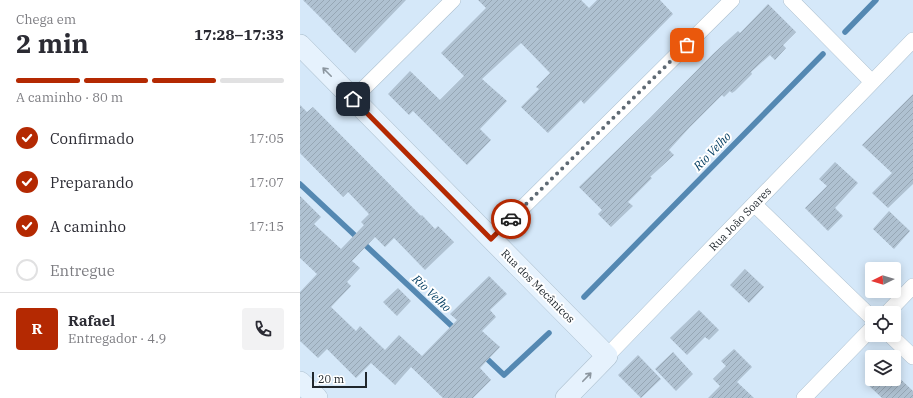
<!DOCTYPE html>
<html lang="pt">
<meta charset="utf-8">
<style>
body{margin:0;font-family:"IBM Plex Serif",serif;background:#f2f2f3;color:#2b2b33;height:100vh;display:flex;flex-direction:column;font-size:15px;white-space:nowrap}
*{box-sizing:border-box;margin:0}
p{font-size:13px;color:#7c7c81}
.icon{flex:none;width:22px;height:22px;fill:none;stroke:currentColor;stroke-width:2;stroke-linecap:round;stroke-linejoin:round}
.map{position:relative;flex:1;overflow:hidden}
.side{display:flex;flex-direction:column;background:#fff;width:300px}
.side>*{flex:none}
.needle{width:26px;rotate:265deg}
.buttons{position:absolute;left:565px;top:262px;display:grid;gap:8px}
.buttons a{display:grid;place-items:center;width:36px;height:36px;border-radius:4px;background:#fff;box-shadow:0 2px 10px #0003;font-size:20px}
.scale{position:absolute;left:12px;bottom:10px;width:55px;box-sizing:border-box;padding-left:4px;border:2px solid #1f262c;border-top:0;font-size:11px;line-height:14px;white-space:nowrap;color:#1f262c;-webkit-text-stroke:3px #fff;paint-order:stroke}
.pin{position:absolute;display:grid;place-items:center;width:34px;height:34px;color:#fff;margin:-17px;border-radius:8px;box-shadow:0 2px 6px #0006}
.courier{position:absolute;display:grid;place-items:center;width:40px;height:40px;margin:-20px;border:3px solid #b42902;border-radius:50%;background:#fff;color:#222;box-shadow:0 1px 5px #0007}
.head em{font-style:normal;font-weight:800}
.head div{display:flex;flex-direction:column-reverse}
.head{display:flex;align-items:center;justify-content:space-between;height:68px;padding:0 16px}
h1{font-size:26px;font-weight:800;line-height:30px}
.bar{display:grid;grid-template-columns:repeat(4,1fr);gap:6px 4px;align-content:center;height:48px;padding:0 16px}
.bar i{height:5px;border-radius:3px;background:#e1e1e2}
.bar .on{background:#b42902}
.bar p{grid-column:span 4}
.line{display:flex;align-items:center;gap:10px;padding:0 16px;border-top:1px solid #e1e1e2}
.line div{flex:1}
.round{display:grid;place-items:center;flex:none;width:42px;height:42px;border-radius:4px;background:#f2f2f3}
ol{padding:0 16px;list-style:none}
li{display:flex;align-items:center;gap:12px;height:44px}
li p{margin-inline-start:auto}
li .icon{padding:4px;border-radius:50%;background:#b42902;color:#fff;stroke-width:4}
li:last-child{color:#7c7c81}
li i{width:22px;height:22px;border:2px solid #e1e1e2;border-radius:50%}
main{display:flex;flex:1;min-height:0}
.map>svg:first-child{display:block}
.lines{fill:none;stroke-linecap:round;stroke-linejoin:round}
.stream{stroke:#5488b2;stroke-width:5.5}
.building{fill:url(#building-hatch)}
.street-casing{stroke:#adc0cf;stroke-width:16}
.secondary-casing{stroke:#adc0cf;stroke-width:22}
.street{stroke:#fff;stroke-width:15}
.secondary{stroke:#e6f2fd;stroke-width:21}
.oneway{stroke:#8c969f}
.done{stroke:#5f6a74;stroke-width:4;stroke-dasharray:0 7.2}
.route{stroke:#b42902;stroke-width:5}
.labels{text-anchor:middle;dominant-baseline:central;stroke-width:4;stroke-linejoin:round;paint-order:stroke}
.street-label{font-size:11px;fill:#1f262c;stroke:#fff}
.water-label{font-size:12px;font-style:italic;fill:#053f63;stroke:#fff}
</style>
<main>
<section class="side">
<div class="head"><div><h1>2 min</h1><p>Chega em</p></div><em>17:28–17:33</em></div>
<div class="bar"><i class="on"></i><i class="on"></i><i class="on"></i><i></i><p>A caminho · 80 m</p></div>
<ol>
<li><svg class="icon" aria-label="check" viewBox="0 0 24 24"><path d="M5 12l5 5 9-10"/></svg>Confirmado<p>17:05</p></li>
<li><svg class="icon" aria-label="check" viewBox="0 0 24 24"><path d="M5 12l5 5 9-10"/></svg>Preparando<p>17:07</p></li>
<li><svg class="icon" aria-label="check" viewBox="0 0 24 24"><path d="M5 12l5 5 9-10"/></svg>A caminho<p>17:15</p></li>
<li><i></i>Entregue</li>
</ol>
<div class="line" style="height:72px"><b class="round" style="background:#b42902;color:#fff">R</b><div><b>Rafael</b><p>Entregador · 4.9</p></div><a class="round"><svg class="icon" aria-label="phone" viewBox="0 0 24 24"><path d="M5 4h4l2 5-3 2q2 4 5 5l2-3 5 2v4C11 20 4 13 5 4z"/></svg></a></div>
</section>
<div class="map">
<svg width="613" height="398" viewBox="0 0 613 398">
<defs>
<pattern id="building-hatch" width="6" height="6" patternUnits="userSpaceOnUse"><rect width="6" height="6" fill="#afc1d1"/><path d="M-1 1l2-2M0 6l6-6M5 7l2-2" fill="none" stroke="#96a6b4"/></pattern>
</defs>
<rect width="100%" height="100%" fill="#d5e8f9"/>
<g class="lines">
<path class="stream" d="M545,32l31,-32
M0,184l156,146
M284,297l239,-243
M183,355l21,20 45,-42"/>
</g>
<path class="building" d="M3,0h103l-51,53 -24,-24h1z
M178,0h103l8,8 8,-8h63l13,14 -89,90 -3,-4 -33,33 -27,-26 18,-18 -3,-2 14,-14 -29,-30 -39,36 25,22 -27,28 11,11 -24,25 -54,-54 -4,4 -21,-21 22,-23 30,29 24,-24 -23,-23 45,-45z
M468,4l28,28 -13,13 3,3 -11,12 -5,-5 -19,17 1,2 -17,17 -3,2 -2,-2 -6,6 -2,-2 -32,32 -21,23 5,5 -24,22 2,1 -24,24 5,4 -22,21 -13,-13 4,-4 -23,-23 71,-69 63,-64 25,-23 2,2z
M613,94v90l-25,24 -16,-15 20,-20 -30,-28z
M0,105l7,7 6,-5 108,109 1,-1 13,14 3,-3 16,16 -29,28 -31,-32 -9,9 -10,-10 -23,24 8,7 -13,14 4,4 -20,21 25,24 4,-5 25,24 14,-15 23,21 35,-36 -7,-6 39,-38 18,18 -17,16 6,7 -14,14 18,16 -20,21 11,12 -18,18h-30l-32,-31 -16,18 -24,-22 -15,15 -29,-29 -9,9 -18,-17v-49l17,-18 -17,-16v-62l21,21 -7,7 27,25 23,-24 -3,-3 8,-8 -21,-22 -5,5 -43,-44z
M535,162l23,21 -23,25 8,8 -15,15 -23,-23 22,-22 -8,-7z
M589,211l21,20 -16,18 -21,-20z
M445,269l19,18 -15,16 -19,-18z
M98,288l13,13 -14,15 -14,-14z
M399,310l20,20 -10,10 -4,-3 -18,18 -17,-17z
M434,349l18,18 -15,15 17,16h-46l12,-12 -7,-7 13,-13 -5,-5z
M373,352l20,22 -17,17 -21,-22z
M338,355l23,24 -20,19 -23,-23z
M594,373l19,18v7h-31l-17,-16 7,-6v3h22z"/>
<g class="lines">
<g class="street-casing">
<path id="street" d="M491,0l81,82
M53,99l100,-99
M454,204l118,114
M191,239l241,-239
M587,313l26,-27
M590,335l23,22
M307,356l306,-316
M504,398l68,-70"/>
</g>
<g class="secondary-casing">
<path id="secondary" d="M0,45l307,311 -41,42
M0,382l17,16"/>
</g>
<use href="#street" class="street"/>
<use href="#secondary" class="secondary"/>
</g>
<defs><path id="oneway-shaft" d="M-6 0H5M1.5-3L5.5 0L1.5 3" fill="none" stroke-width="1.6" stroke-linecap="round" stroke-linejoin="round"/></defs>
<g class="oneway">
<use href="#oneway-shaft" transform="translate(27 72) rotate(-135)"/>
<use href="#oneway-shaft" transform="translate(287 377) rotate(-46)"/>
</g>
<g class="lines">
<path class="done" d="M211,219l176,-174"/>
<path class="route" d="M53,99l138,140 20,-20"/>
</g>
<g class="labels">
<g class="street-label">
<text transform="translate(440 219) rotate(-46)">Rua João Soares</text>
<text transform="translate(238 286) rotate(45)">Rua dos Mecânicos</text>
</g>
<g class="water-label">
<text transform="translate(412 151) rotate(-46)">Rio Velho</text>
<text transform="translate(132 293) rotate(43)">Rio Velho</text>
</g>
</g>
</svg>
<div class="buttons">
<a><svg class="needle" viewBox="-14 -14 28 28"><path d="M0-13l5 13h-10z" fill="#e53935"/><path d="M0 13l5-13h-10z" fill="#7c7c81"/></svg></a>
<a><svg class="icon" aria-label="locate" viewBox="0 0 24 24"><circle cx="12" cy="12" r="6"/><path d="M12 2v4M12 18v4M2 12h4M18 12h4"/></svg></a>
<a><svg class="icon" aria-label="layers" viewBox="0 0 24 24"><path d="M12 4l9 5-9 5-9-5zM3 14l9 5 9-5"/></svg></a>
</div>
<div class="scale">20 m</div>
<div class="pin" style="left:387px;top:45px;background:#ea580c"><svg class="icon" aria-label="bag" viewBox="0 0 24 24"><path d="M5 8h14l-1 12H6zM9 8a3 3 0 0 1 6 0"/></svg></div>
<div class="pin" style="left:53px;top:99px;background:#1f2937"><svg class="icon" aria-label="home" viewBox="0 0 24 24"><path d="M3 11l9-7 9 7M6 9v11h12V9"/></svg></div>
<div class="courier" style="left:211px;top:219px"><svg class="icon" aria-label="car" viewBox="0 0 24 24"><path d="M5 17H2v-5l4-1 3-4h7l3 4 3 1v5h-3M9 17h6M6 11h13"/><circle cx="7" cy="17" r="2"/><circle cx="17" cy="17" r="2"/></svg></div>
</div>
</main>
